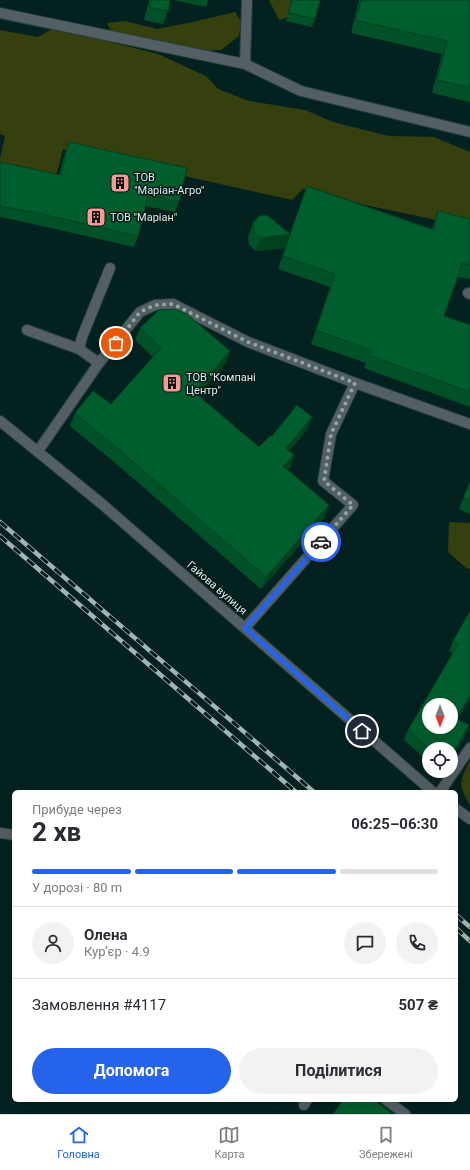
<!DOCTYPE html>
<html lang="uk">
<meta charset="utf-8">
<style>
body{margin:0;font-family:Roboto,sans-serif;background:#f2f2f3;color:#2b2b33;height:100vh;display:flex;flex-direction:column;font-size:15px;white-space:nowrap}
*{box-sizing:border-box;margin:0}
p{font-size:13px;color:#7c7c81}
.icon{flex:none;width:22px;height:22px;fill:none;stroke:currentColor;stroke-width:2;stroke-linecap:round;stroke-linejoin:round}
.map{position:relative;flex:1;overflow:hidden}
.panel{position:absolute;left:12px;top:790px;width:446px;height:312px;display:flex;flex-direction:column;background:#fff;border-radius:6px;box-shadow:0 4px 16px #0002}
.panel>*{flex:none}
.needle{width:26px;rotate:180deg}
.fabs{position:absolute;left:422px;top:698px;display:grid;gap:8px}
.fabs a{display:grid;place-items:center;width:36px;height:36px;border-radius:50%;background:#fff;box-shadow:0 4px 16px #0002;font-size:20px}
.pin{position:absolute;display:grid;place-items:center;width:34px;height:34px;color:#fff;margin:-17px;border:2px solid #fff;border-radius:50%;box-shadow:0 1px 4px #0007}
.courier{position:absolute;display:grid;place-items:center;width:40px;height:40px;margin:-20px;border:3px solid #2563eb;border-radius:50%;background:#fff;color:#222;box-shadow:0 1px 5px #0007}
.overview em{font-style:normal;font-weight:700}
.overview div{display:flex;flex-direction:column-reverse}
.overview{display:flex;align-items:center;justify-content:space-between;height:68px;padding:0 20px}
h1{font-size:26px;font-weight:700;line-height:30px}
.bar{display:grid;grid-template-columns:repeat(4,1fr);gap:6px 4px;align-content:center;height:48px;padding:0 20px}
.bar i{height:5px;border-radius:3px;background:#e1e1e2}
.bar .current{background:#2563eb}
.bar p{grid-column:span 4}
.line{display:flex;align-items:center;gap:10px;padding:0 20px;border-top:1px solid #e1e1e2}
.line div{flex:1}
.round{display:grid;place-items:center;flex:none;width:42px;height:42px;border-radius:21px;background:#f2f2f3}
.action{display:flex;gap:8px;margin-top:auto;padding:8px 20px}
.action a{flex:1;height:46px;border-radius:24px;background:#2563eb;color:#fff;font-size:16px;font-weight:700;line-height:46px;text-align:center}
.action a+a{background:#f2f2f3;color:#2b2b33}
.tabs{display:flex;justify-content:space-around;align-items:center;height:56px;border-top:1px solid #e1e1e2;background:#fff;font-size:11px;color:#7c7c81}
.tabs a{display:grid;justify-items:center;gap:2px}
.tabs .current{color:#2563eb}
.map>svg:first-child{display:block}
.green{fill:#36400f}
.lines{fill:none;stroke-linecap:round;stroke-linejoin:round}
.service-casing{stroke:#223f3c;stroke-width:12}
.minor-casing{stroke:#223f3c;stroke-width:12}
.service{stroke:#535f63;stroke-width:10}
.minor{stroke:#535f63;stroke-width:10}
.rail-casing{stroke:#a1b6b4;stroke-width:4.5}
.rail{stroke:#001916;stroke-width:3;stroke-dasharray:9;stroke-linecap:butt}
.wall{fill:#005028}
.shaded-wall{fill:#004120}
.building{fill:#005d2e;stroke:#004120;fill-rule:evenodd}
.done{stroke:#91a7a4;stroke-width:4;stroke-dasharray:0 7.2}
.route{stroke:#2563eb;stroke-width:5}
.labels{text-anchor:middle;dominant-baseline:central;stroke-width:3;stroke-linejoin:round;paint-order:stroke}
.poi-label{font-size:11px;fill:#ddeeec;stroke:#001916;text-anchor:start}
.street-label{font-size:11px;fill:#ddeeec;stroke:#001916}
</style>
<div class="map">
<svg width="470" height="1114" viewBox="0 0 470 1114">
<rect width="100%" height="100%" fill="#03221f"/>
<path class="green" d="M269,0h39l-5,12 -24,8z
M235,12l6,10 -2,14 -18,14 -43,2 -62,-11 -9,-18 18,-2 32,8 36,-7z
M59,25l59,19 40,10 48,22 12,13 31,12 56,9 28,12 56,14 45,1 36,15v75l-105,-22 -42,-13 -20,-3 -11,11 -229,-51 -8,31 -55,-12v-9l5,-23 -5,-2v-104l38,7z
M449,522l21,1v46l-4,-1 -18,-16z
M470,760v45c-13,-21 -10,-24 0,-45z"/>
<g class="lines">
<g class="service-casing">
<path id="service" d="M0,13l245,51 56,27 169,41
M245,64l2,-64
M468,293l2,1
M27,330l52,19 20,14
M79,349l3,-12 28,-69
M38,451l61,-88 41,-51 15,-7 18,-1 75,38 107,41 115,41
M245,628l108,-123 -30,-24 8,-47 24,-51
M440,792l30,-44
M0,833l14,2
M386,1100l19,14
M304,1105l3,-5"/>
</g>
<g class="minor-casing">
<path id="minor" d="M0,421l102,83 331,288
M456,809l14,10"/>
</g>
<use href="#service" class="service"/>
<use href="#minor" class="minor"/>
<g class="rail-casing">
<path id="rail" d="M0,522l314,270
M0,536l296,256
M456,915l14,12
M456,928l14,13"/>
</g>
<use href="#rail" class="rail"/>
</g>
<path class="wall" d="M149,0h21l-2,11 -5,13 -19,-4z
M173,0h35l-2,7z
M291,0h29l-5,19 -3,8 -26,-6z
M359,0h111v102l-38,-9 10,-39 -91,-21z
M69,142l110,59 -4,11 -30,-6 -7,30 -4,11 -101,-23 -33,-7v-55l59,13 6,-22z
M438,211l32,8v60l-12,-2 -14,39 26,9v82l-106,-39 2,-5 -55,-19 19,-57 -52,-18 7,-21 -29,3 -7,-6 -1,-8 5,-14 37,11 142,-5z
M140,328l90,23 -4,12 -29,32 62,52 48,-17 -18,21 5,4 -4,13 -2,1 36,49 -63,71 -141,-122 -50,-41 5,-13 36,-9 42,-47 -18,-17z
M470,482v32l-11,-5z
M470,611l-12,109 7,16 -14,24v-11h-22v13l-25,-22 4,-10 45,-77 -4,-2 4,-10z
M439,771h5l-1,3z"/>
<path class="shaded-wall" d="M290,234l-5,14 -29,3 5,-13z
M230,351l-4,12 -37,42 5,-13z
M312,417l-5,13 -26,30 5,-12z
M294,455l-4,13 -11,10 4,-12z
M329,505l-5,13 -63,71 5,-12z
M470,695v4l-18,30 4,-10z
M469,725l-4,11 -14,24v-4z"/>
<path class="building" d="M151,0h19l-2,11 -19,-4z
M292,0h28l-5,19 -26,-6z
M361,0h109v87l-33,-7 10,-39 -91,-21z
M69,142l118,26 -8,33 -31,-6 -10,41 -101,-23 -37,-7v-44l61,13z
M307,186l127,44 4,-19 32,8v46l-8,-2 -18,53 26,9v67l-101,-37 2,-5 -55,-20 19,-56 -52,-18 7,-22 -29,4 -7,-6 -1,-9 6,-7 8,-1 23,19z
M175,309l12,5 43,37 -36,41 65,55 11,-11h2l25,-31 15,12 -26,31 8,7 -11,11 46,39 -63,72 -142,-123 -49,-41 18,-22 18,13 50,-56 -21,-20 19,-18z
M470,482v19l-7,-3z
M470,611v84l-14,24 13,6 -18,31v-7h-21l-22,-19 50,-86 -5,-3zM429,705h22v22h-22z
M343,1100h31l19,14h-60z"/>
<g class="lines">
<path class="done" d="M116,343l24,-31 15,-7 18,-1 75,38 107,41 -24,51 -7,47 29,24 -32,37"/>
<path class="route" d="M321,542l-76,86 117,103"/>
</g>
<defs>
<g id="building-square" transform="scale(1)"><rect x="-9" y="-9" width="18" height="18" rx="4" fill="#f59b97" stroke="#001916"/><path d="M-4-6H4V6H1V3H-1V6H-4ZM-2.5-4.3h1.7v1.8h-1.7ZM.8-4.3h1.7v1.8H.8ZM-2.5-1h1.7V.8h-1.7ZM.8-1h1.7V.8H.8Z" fill="#111"/></g>
</defs>
<g fill-rule="evenodd">
<use href="#building-square" x="120" y="183"/>
<use href="#building-square" x="96" y="217"/>
<use href="#building-square" x="172" y="383"/>
</g>
<g class="labels">
<g class="poi-label">
<text x="134" y="177">ТОВ<tspan x="134" dy="13">"Маріан-Агро"</tspan></text>
<text x="110" y="217">ТОВ "Маріан"</text>
<text x="186" y="377">ТОВ "Компані<tspan x="186" dy="13">Центр"</tspan></text>
</g>
<g class="street-label">
<text transform="translate(217 588) rotate(41)">Гайова вулиця</text>
</g>
</g>
</svg>
<div class="fabs">
<a><svg class="needle" viewBox="-14 -14 28 28"><path d="M0-13l5 13h-10z" fill="#e53935"/><path d="M0 13l5-13h-10z" fill="#7c7c81"/></svg></a>
<a><svg class="icon" aria-label="locate" viewBox="0 0 24 24"><circle cx="12" cy="12" r="6"/><path d="M12 2v4M12 18v4M2 12h4M18 12h4"/></svg></a>
</div>
<div class="pin" style="left:116px;top:343px;background:#ea580c"><svg class="icon" aria-label="bag" viewBox="0 0 24 24"><path d="M5 8h14l-1 12H6zM9 8a3 3 0 0 1 6 0"/></svg></div>
<div class="pin" style="left:362px;top:731px;background:#1f2937"><svg class="icon" aria-label="home" viewBox="0 0 24 24"><path d="M3 11l9-7 9 7M6 9v11h12V9"/></svg></div>
<div class="courier" style="left:321px;top:542px"><svg class="icon" aria-label="car" viewBox="0 0 24 24"><path d="M5 17H2v-5l4-1 3-4h7l3 4 3 1v5h-3M9 17h6M6 11h13"/><circle cx="7" cy="17" r="2"/><circle cx="17" cy="17" r="2"/></svg></div>
<section class="panel">
<div class="overview"><div><h1>2 хв</h1><p>Прибуде через</p></div><em>06:25–06:30</em></div>
<div class="bar"><i class="current"></i><i class="current"></i><i class="current"></i><i></i><p>У дорозі · 80 m</p></div>
<div class="line" style="height:72px"><a class="round"><svg class="icon" aria-label="person" viewBox="0 0 24 24"><circle cx="12" cy="8" r="4"/><path d="M4 21q1-7 8-7t8 7"/></svg></a><div><b>Олена</b><p>Кур’єр · 4.9</p></div><a class="round"><svg class="icon" aria-label="chat" viewBox="0 0 24 24"><path d="M4 5h16v11H9l-5 4z"/></svg></a><a class="round"><svg class="icon" aria-label="phone" viewBox="0 0 24 24"><path d="M5 4h4l2 5-3 2q2 4 5 5l2-3 5 2v4C11 20 4 13 5 4z"/></svg></a></div>
<div class="line" style="height:52px"><div>Замовлення #4117</div><b>507 ₴</b></div>
<div class="action"><a>Допомога</a><a>Поділитися</a></div>
</section>
</div>
<nav class="tabs">
<a class="current"><svg class="icon" aria-label="home" viewBox="0 0 24 24"><path d="M3 11l9-7 9 7M6 9v11h12V9"/></svg>Головна</a>
<a><svg class="icon" aria-label="map" viewBox="0 0 24 24"><path d="M3 6l6-2 6 2 6-2v14l-6 2-6-2-6 2zM9 4v14M15 6v14"/></svg>Карта</a>
<a><svg class="icon" aria-label="saved" viewBox="0 0 24 24"><path d="M7 4h10v16l-5-4-5 4z"/></svg>Збережені</a>
</nav>
